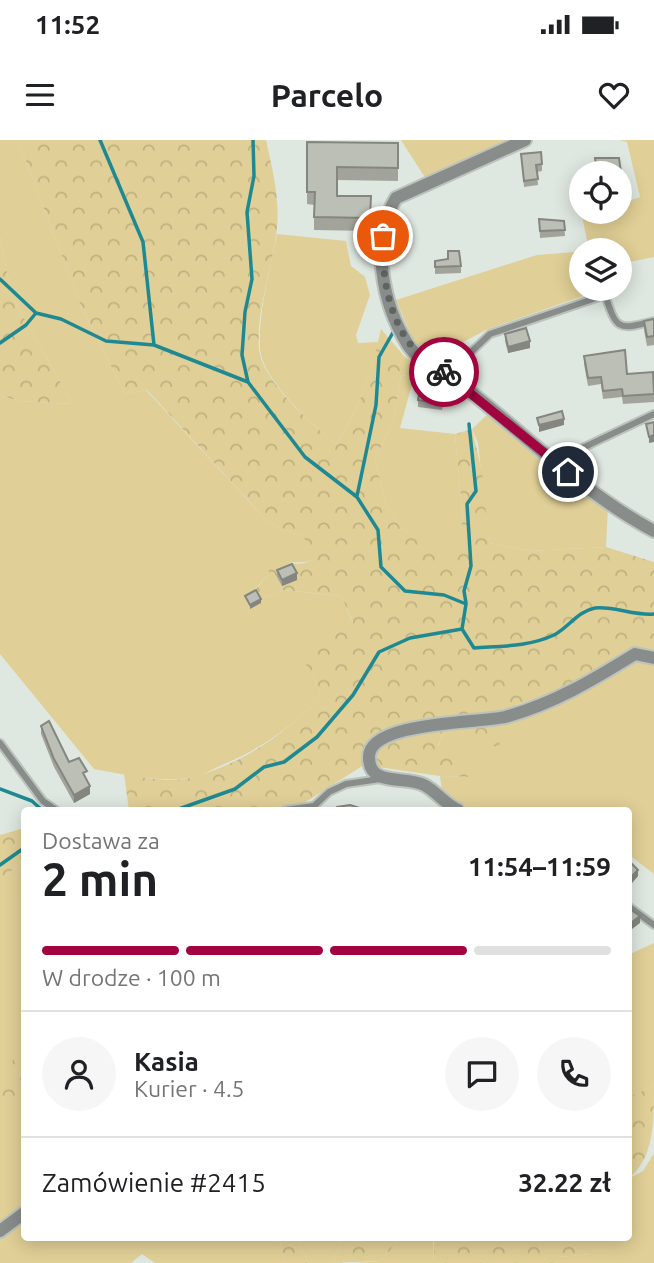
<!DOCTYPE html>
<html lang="pl">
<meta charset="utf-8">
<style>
body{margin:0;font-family:Ubuntu,sans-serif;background:#f6f6f6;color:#202124;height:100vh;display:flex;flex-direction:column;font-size:26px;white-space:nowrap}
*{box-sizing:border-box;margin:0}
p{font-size:23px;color:#757577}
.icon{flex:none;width:38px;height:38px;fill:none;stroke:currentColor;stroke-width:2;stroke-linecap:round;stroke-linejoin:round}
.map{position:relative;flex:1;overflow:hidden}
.sheet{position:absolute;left:21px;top:667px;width:611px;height:434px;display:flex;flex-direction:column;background:#fff;border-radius:7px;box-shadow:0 4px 18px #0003}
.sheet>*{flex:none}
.buttons{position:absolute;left:569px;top:21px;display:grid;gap:14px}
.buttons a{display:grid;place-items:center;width:63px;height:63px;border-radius:50%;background:#fff;box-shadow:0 4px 18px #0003;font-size:35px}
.pin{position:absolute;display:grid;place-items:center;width:60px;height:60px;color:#fff;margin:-30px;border:4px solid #fff;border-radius:50%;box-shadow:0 2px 7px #0007}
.courier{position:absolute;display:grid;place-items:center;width:70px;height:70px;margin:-35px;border:5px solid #a1043f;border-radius:50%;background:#fff;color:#222;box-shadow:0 2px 9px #0007}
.head em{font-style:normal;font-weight:700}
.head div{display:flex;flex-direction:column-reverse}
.head{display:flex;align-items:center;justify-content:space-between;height:119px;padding:0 21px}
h1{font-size:46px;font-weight:700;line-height:52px}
.bar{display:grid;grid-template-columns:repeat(4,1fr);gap:10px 7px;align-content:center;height:84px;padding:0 21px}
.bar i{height:9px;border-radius:5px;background:#e0e0e0}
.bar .current{background:#a1043f}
.bar p{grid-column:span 4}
.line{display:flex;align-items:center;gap:18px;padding:0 21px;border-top:2px solid #e0e0e0}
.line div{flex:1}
.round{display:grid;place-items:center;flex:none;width:74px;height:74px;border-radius:37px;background:#f6f6f6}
.status{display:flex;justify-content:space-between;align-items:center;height:49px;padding:0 35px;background:#fff;direction:ltr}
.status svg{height:19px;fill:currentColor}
header{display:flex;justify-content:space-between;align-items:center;height:91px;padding:0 21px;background:#fff;font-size:32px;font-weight:700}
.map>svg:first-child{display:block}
.green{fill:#e0cf96}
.forest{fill:url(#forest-crowns)}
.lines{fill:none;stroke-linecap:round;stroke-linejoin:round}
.stream{stroke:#1e8992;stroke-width:3.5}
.service-casing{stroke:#bcc3bc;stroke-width:10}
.minor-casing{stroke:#bcc3bc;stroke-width:16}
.service{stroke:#888d8b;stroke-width:6}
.minor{stroke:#888d8b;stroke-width:12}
.wall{fill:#a2a49c}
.shaded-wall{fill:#84867f}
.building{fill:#bcbfb5;stroke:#84867f;stroke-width:2}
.done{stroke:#5f645f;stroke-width:7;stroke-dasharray:0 12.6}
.route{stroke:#a1043f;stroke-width:9}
</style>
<div class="status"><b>11:52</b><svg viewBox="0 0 49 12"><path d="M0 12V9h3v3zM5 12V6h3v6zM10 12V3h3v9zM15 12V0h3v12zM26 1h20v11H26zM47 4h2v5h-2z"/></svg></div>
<header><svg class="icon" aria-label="menu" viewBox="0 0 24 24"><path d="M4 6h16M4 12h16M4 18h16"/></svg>Parcelo<svg class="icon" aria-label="heart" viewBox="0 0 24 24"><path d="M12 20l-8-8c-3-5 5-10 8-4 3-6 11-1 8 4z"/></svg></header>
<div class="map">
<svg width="654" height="1123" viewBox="0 0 654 1123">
<defs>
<pattern id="forest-crowns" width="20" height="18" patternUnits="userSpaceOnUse" patternTransform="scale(1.75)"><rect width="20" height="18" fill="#e0cf96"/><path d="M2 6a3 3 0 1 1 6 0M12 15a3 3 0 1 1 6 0" fill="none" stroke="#c0b181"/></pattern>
</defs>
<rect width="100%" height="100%" fill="#dfe8e0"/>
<path class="green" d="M0,0h18l63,166 44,88 21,-4 123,133 32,13 18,16c-10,17 -24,6 -37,13 -11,6 -19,15 -27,24l6,11 23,-10 57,6 12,27 -40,50 8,24c-30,31 -61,52 -101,69 -9,4 -20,11 -30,12 -32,4 -65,-3 -96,-9l-94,-115v-259l19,6 54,3 -61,-107 -12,-60z
M401,0h113l-88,39z
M620,0h34v117l-34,7v-14h-31l-7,-34 14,-4h24v-8l20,-7 -13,-55z
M277,94l69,7 5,25 14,11 5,18 -14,40 2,8 20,-1c-9,37 -20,71 -42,102 -23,-19 -75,-65 -76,-96 -2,-37 10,-77 17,-114z
M574,112l7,37h4l1,6 -100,35 -55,29 -18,-19 -17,-40 141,-45z
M401,235l13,2 -14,51 55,6 8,87 -13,33 -49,-25 -15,-25 -11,-44 19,-42z
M488,274l120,92 -2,41 -77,4 -40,-8 -11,-100 -6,-14z
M633,520l21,2v212l-26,-20v-44h-157l-29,-19 -2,-15 31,1 -33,-30 8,-22 64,-10z
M24,720v345l-24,19v-343z
M654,803v143l-26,11v-142z
M654,1013v110h-94v-6l31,-3v-17h37v-58l15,-8z
M24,1080v17h227l2,3 27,2 4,21h-129l-13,-9 -11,9h-131v-25z
M297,1097h45l-10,26h-24z
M401,1097h32l1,26h-81l28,-2z"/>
<path class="forest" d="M18,0h248c7,31 15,64 10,96 -5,36 -20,76 -17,113 3,32 53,75 77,95 25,-35 35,-73 45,-115l24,28 19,10 -10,10 -13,-2 -7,43 -19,42 11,44 15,25 49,24 13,-32 -8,-87 17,-5 10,43 7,71 40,8 77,-4 48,15v94l-9,-7 -14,2 -75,41 -40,13 -18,43 -27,-14 -7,-15 -18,6 -8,21 39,9 -6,22 -31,-1 -76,-11 -71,45h-164l-5,-36c21,4 49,9 70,3 49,-14 92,-44 127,-80l-8,-24 -10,-12 26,-24 24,-15 -12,-26 -57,-6 -23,10 -14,-1 21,-24 5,-20c14,9 36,15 45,-3l-17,-16 -32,-13 -122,-133 -22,4 -44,-88z
M0,97l12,60 61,107 -54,-3 -19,-6z
M24,688v32l-24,21v-46z
M24,913v52l-24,-2v-27l12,-1 1,-20z
M654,946c0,36 0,73 -26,93v-82z
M251,1097h46l11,26h-24l-4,-21 -28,-2z
M342,1097h59l-20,24 -49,2z
M434,1097h157v17l-31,3v6h-126z"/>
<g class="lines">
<path class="stream" d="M100,0l43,102 11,103
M0,139l36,34 25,6 45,22 48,4 94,37 57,75 52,40 21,33 3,37 24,24 39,4 22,9 -4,25 12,19c27,-2 54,-1 80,-13 14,-7 24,-24 41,-27 20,-2 39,8 59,6
M0,203l26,-18 10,-12
M248,242l-6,-27 3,-43 7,-33 -5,-67 7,-36 -1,-36
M357,356l19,-91 3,-48 16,-28
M466,463l-2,-12 7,-25 -4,-62 9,-13 -7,-67
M0,649l32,12 10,9
M176,670l59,-21 29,-22 20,-5 33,-25 36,-42 26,-43 31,-14 52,-9
M0,725l24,-17"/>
<g class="service-casing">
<path id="service" d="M448,234l42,-40 115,-39c12,36 13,35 49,26
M555,321l99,-47
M0,603l43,58 13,9
M285,670l29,-4 15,-14 17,-8 34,-5
M628,766l26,19"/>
</g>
<g class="minor-casing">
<path id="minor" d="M525,0l-129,58c-26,44 -14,105 12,147 10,16 29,21 42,31 68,51 129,115 204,155
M458,670c-13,-6 -22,-19 -34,-25 -19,-10 -55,3 -55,-28 0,-36 111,-34 136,-40 48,-13 88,-37 130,-63l19,4
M0,1091l24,-18"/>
</g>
<use href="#service" class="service"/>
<use href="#minor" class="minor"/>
</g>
<path class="wall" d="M307,2l91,1v38l-61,-1v16h34l-1,35 -56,-1v-25l-7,-1z
M521,14l21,10v7l-5,1 1,13 -14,2z
M539,79l25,2 1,15 -25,2z
M435,121l26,5v7l-26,1z
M654,179v26l-7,1 -3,-16v-9z
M505,194l25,14 -22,5 -3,-12z
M584,216l70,29v17l-31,2 -1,-7 -19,2 -2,-15 -13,2 -4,-22z
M433,246l-1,5 12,9 -2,10 -24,-3v-7z
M277,430l20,10 -15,6 -5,-9z
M41,586l28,36 21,32 -16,9 -20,-36 -13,-33z
M628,720l10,16 -7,8 -3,-3z"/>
<path class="shaded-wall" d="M530,201v7l-22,5v-6z
M564,279v6l-25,7v-7z
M654,295v7l-5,1v-6z
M297,433v7l-15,6v-6z
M261,459v4l-11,6v-4z
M90,646v8l-16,9v-8z
M638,730v6l-7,8v-7z
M640,776v7l-12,9v-7z"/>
<path class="building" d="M307,2l91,1v25l-61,-1v29h34l-1,22 -56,-1 1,-25h-8z
M541,12l1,12 -6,1 2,14 -14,2 -3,-27z
M595,18h24l2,14 -24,1z
M539,79l25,2 1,9 -25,1z
M448,111h11l2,15 -26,1v-6l13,-2z
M654,179v17l-7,1 -3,-16z
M526,188l4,13 -22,6 -3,-13z
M625,210l2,24 26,-2 1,22 -31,2 -1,-7 -19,2 -2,-14 -13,1 -4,-22z
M422,237l11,2 -2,12 13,2 -2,11 -24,-4z
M562,271l2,8 -25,6 -2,-7z
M654,282v13l-5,2 -3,-13z
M292,424l5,9 -15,7 -5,-10z
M256,450l5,9 -11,6 -5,-9z
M49,581l20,41 10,-4 8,13 -4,2 7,13 -16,9 -20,-36 -13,-33z
M350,665l10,3 -1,2h-24l2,-3z
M628,720l10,10 -7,7 -3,-3z
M628,768l12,8 -12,9z"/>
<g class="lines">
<path class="done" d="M383,96c-2,53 11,111 61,136"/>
<path class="route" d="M444,232l124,100"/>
</g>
</svg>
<div class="buttons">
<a><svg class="icon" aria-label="locate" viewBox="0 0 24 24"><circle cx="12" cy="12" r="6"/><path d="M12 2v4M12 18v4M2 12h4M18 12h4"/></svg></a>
<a><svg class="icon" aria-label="layers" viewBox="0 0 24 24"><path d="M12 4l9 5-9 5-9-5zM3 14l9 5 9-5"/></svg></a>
</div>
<div class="pin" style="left:383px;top:96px;background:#ea580c"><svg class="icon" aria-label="bag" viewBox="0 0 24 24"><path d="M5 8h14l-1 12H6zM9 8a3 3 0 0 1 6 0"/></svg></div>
<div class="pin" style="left:568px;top:332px;background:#1f2937"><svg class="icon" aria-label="home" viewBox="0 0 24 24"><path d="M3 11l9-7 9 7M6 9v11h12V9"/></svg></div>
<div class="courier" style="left:444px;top:232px"><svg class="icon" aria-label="bike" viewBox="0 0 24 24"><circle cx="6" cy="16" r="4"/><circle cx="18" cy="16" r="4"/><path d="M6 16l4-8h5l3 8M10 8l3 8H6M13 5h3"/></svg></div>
<section class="sheet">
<div class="head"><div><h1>2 min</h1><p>Dostawa za</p></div><em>11:54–11:59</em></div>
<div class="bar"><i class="current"></i><i class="current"></i><i class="current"></i><i></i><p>W drodze · 100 m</p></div>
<div class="line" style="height:126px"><a class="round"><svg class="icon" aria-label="person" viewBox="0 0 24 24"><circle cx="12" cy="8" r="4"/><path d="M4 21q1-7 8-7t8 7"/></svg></a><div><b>Kasia</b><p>Kurier · 4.5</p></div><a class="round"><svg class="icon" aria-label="chat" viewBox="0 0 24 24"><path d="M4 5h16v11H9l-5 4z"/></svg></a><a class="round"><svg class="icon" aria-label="phone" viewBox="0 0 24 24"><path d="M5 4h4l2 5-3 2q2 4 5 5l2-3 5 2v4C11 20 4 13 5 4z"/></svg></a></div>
<div class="line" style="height:91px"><div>Zamówienie #2415</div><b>32.22 zł</b></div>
</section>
</div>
